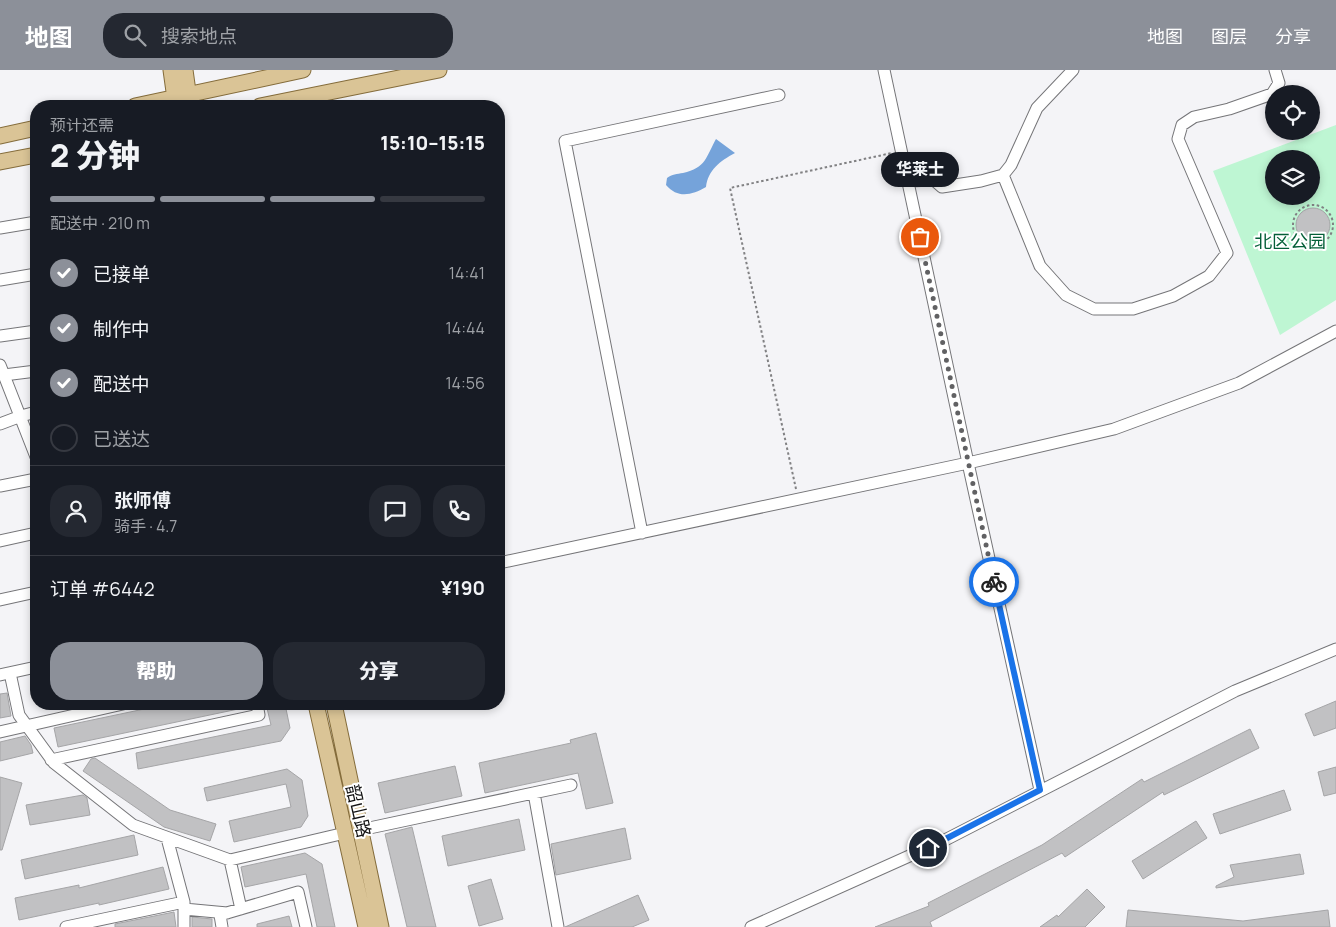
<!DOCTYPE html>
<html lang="zh">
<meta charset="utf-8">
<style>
body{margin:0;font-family:Manrope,"Noto Sans SC",sans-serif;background:#242831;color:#f1f3f6;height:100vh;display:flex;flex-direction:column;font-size:19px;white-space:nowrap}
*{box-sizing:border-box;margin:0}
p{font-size:16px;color:#9ea1a6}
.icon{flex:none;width:28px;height:28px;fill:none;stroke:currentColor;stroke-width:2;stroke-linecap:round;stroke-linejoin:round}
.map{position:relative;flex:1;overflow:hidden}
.side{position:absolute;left:30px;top:30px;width:475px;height:610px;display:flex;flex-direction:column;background:#171b24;border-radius:20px;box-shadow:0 2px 8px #0003}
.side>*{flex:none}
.tools{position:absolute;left:1265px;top:15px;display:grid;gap:10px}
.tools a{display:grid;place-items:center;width:55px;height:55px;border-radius:50%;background:#171b24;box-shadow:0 2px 8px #0003;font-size:25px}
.pin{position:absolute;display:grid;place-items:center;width:42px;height:42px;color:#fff;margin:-21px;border:2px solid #fff;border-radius:50%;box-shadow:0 1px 5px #0007}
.courier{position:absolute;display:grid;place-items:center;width:50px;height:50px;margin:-25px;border:4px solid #1a73e8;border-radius:50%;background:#fff;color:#222;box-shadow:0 1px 6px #0007}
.bubble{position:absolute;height:35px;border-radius:18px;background:#171b24;box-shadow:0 2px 8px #0003;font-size:16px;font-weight:800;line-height:35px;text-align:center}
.headline em{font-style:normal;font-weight:800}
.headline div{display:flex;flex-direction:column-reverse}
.headline{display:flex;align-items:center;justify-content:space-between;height:85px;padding:0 20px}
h1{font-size:32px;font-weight:800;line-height:38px}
.bar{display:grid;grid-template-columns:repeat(4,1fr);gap:8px 5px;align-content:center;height:60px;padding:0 20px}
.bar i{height:6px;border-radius:4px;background:#363941}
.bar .active{background:#8c9099}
.bar p{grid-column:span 4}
.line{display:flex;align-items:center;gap:12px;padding:0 20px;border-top:1px solid #363941}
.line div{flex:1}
.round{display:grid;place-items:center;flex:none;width:52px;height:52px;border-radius:20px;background:#242831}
ol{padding:0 20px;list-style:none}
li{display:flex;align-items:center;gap:15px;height:55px}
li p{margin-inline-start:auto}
li .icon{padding:5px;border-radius:50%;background:#8c9099;color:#fff;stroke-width:4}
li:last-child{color:#9ea1a6}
li i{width:28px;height:28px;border:2px solid #363941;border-radius:50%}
.button{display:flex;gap:10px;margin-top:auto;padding:10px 20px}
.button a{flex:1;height:58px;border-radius:20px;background:#8c9099;color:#fff;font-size:20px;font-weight:800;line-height:58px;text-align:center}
.button a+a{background:#242831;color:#f1f3f6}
header{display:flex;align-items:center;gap:30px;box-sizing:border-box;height:70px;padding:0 25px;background:#8c9099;color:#fff}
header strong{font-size:24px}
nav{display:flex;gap:28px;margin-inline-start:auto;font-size:18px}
.search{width:350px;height:45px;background:#242831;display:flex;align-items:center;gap:12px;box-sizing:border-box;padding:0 18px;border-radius:20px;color:#9ea1a6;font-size:19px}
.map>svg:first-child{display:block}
.green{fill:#bef6d3;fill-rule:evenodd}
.water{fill:#75a3da}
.building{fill:#c1c1c3;stroke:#a5a5a7}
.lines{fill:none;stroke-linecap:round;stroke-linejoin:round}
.minor-casing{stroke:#757578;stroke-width:13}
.major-casing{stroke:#846c3b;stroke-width:17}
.path{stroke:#818183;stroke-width:2;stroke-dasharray:2.5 2.5;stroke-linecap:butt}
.minor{stroke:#fff;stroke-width:11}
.major{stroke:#dac496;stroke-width:15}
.done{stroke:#616163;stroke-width:5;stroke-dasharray:0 9}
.route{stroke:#1a73e8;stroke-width:6}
.labels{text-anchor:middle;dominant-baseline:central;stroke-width:4;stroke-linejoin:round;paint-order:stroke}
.park-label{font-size:18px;fill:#045f38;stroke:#fff}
.street-label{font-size:18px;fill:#121213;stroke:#fff}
</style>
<header>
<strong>地图</strong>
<div class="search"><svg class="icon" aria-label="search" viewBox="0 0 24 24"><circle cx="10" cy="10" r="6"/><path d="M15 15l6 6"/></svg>搜索地点</div>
<nav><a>地图</a><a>图层</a><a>分享</a></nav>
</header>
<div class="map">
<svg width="1336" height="857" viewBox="0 0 1336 857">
<rect width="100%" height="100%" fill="#f4f4f7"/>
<path class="green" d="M1336,55v175l-56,35 -67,-164zM1274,89h37v37h-37z"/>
<path class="water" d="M716,69l19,14c-15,8 -27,17 -29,34 -14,8 -28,12 -40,-2l1,-7c5,-4 10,-4 16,-5 23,-5 23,-16 33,-34z"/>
<path class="building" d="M1296 155a17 17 0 1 1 34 0a17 17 0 1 1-34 0Z
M7,623l4,23 -11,2v-24z
M1336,631v27l-22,8 -9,-22z
M168,634h74l1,4 -185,39 -4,-19z
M266,634h19l5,24 -9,13 -143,28 -2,-16 135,-28z
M1250,659l9,19 -95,47 -1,-3 -98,65 -3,-4 -132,69 2,5h-57l54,-21 -1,-3 114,-58 100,-66 2,3z
M596,663l17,70 -27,6 -8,-36 -93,20 -6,-30 92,-20 -1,-3z
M25,666l6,9 2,8 -33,8v-19z
M95,688l75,52 46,14 -6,17 -46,-14 -81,-56 8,-12z
M455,696l7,30 -77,17 -7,-30z
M1336,697v26l-12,3 -6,-24z
M287,699l15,11 6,36 -7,11 -67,15 -5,-21 62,-14 -5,-23 -79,17 -3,-13z
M0,707l22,6 -20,67h-2z
M1284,720l7,20 -71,24 -7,-20z
M83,725l4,3 3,17 -60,10 -4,-20z
M519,749l6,31 -77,16 -6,-30z
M1196,751l11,17 -64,41 -11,-18z
M412,757l24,100h-29l-22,-93z
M625,758l6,31 -75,16 -5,-31z
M134,765l4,20 -113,24 -4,-19z
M305,783l17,11 13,63h-18l-11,-53 -61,13 -4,-20z
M1300,784l4,20 -88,14v-2l18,-9 -4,-12z
M163,797l6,22 -70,16v-2l-80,17 -4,-22 64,-13v3z
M491,809l12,40 -24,7 -11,-40z
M1087,819l18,18 -20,20h-45l17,-12 1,2z
M638,825l11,25 -17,7h-67z
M1128,840l115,11 85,-11 2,17h-204z
M174,842l2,15h-61v-3z
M289,846l3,11h-35v-3z
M192,847l20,2v8h-20z"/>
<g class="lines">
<g class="minor-casing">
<path id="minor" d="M884,0l84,393 72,327
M1073,0l-36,38 -26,57 -8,10 37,91 26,29 28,14h39l40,-13 36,-20 18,-23 -49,-114 4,-14 12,-8 35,-8 43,-15 7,-11 -4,-13
M908,111l26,-1 8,7 39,-6 22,-6
M0,158l36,-6
M0,210l36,-6
M0,266l36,-5
M0,295l36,92
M4,305l32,-4
M0,354l21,-8 15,-4
M0,416l36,-7
M642,463l-77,-392 214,-46
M0,471l36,-8
M499,493l469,-100 146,-34 125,-46 97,-52
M0,530l36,-8
M10,603l9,42 35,48 79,62 97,35 115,-27
M0,605l36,-8
M0,662l123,-28
M51,690l208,-45 -2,-11
M534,723l24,134
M360,760l211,-45
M167,768l17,64v25
M230,790l11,49
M184,839l43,4
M66,857l118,-25
M222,857l-2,-12 78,-23 8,35
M751,857l194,-87 290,-149 101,-42"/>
</g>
<g class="major-casing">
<path id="major" d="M171,0l5,36
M185,0l5,36
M135,36l168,-36
M260,36l179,-36
M0,66l36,-8
M0,92l36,-7
M316,634l50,223
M334,634l47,223"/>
</g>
<path class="path" d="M1293 155a20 20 0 1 1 40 0a20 20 0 1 1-40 0Z
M796,419l-66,-301 162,-35"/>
<use href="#minor" class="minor"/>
<use href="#major" class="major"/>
</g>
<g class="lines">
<path class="done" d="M920,167l74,345"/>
<path class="route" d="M928,778l112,-58 -46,-208"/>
</g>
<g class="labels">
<g class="park-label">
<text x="1290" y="171">北区公园</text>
</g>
<g class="street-label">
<text transform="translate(359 741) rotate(77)">韶山路</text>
</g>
</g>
</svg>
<div class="tools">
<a><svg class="icon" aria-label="locate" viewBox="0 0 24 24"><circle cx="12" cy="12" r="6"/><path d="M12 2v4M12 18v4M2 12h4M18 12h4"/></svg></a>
<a><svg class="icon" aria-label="layers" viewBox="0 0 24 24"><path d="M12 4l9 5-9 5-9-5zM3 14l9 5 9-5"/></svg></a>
</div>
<div class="pin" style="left:920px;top:167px;background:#ea580c"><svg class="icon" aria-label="bag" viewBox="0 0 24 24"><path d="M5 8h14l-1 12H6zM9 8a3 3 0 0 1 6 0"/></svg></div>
<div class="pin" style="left:928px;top:778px;background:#1f2937"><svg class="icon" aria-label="home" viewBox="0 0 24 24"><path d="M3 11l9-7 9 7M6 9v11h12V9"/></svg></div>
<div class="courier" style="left:994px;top:512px"><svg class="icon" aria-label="bike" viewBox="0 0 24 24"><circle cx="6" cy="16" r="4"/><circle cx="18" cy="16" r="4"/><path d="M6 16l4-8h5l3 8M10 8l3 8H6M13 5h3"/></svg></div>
<div class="bubble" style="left:881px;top:82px;width:78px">华莱士</div>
<section class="side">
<div class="headline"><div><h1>2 分钟</h1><p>预计还需</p></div><em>15:10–15:15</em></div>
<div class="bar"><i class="active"></i><i class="active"></i><i class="active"></i><i></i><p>配送中 · 210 m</p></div>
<ol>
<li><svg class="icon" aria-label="check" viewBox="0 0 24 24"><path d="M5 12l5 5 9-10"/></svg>已接单<p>14:41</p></li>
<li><svg class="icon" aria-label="check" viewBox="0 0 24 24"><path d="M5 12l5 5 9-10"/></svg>制作中<p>14:44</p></li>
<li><svg class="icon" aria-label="check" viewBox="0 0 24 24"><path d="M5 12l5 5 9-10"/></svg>配送中<p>14:56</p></li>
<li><i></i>已送达</li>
</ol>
<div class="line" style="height:90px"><a class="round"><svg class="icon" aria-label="person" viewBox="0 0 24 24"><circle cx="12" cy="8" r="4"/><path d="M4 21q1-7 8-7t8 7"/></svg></a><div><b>张师傅</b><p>骑手 · 4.7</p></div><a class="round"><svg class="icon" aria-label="chat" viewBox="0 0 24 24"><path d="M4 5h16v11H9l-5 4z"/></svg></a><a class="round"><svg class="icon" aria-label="phone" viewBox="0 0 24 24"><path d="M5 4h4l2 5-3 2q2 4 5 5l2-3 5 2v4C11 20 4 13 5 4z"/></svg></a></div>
<div class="line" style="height:65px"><div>订单 #6442</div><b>¥190</b></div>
<div class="button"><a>帮助</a><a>分享</a></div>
</section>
</div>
